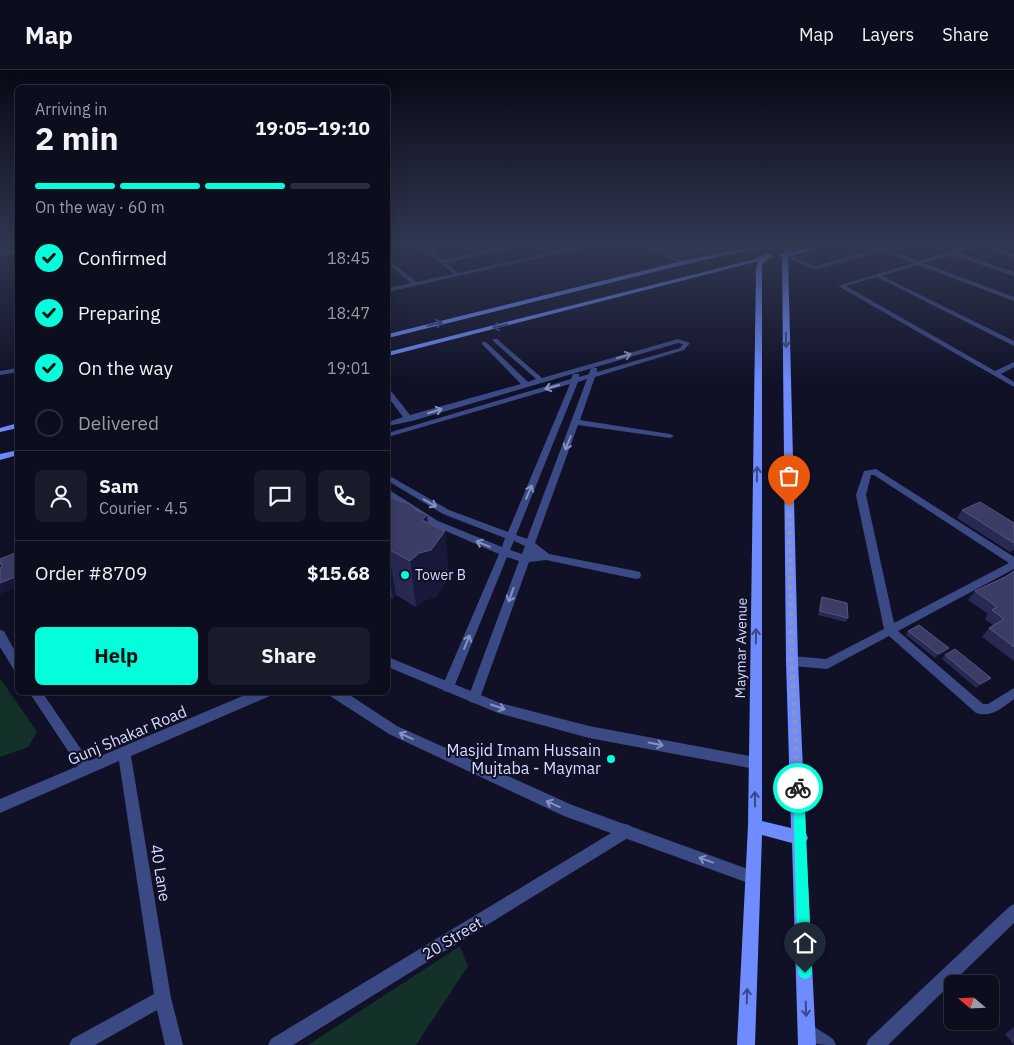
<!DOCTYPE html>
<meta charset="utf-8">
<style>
body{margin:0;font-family:"IBM Plex Sans",sans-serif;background:#1a1b2a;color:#f1f3f6;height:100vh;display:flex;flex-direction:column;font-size:19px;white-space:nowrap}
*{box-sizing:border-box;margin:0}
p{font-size:16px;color:#9a9ca4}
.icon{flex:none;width:28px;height:28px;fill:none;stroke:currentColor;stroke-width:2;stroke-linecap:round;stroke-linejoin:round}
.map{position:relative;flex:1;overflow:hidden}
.sheet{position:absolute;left:15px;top:15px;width:375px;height:610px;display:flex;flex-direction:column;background:#0c0d1d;border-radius:8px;box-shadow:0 5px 20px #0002,0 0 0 1px #2c2d3b}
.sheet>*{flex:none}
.needle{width:32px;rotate:289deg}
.controls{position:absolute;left:944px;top:905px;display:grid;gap:10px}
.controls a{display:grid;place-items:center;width:55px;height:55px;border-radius:8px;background:#0c0d1d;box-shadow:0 5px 20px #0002,0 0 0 1px #2c2d3b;font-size:25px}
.pin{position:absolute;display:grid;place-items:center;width:42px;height:42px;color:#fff;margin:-51px -21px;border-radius:50% 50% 50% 0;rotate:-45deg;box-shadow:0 0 5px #0007}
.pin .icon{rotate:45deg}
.courier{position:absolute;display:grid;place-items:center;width:50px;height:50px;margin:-25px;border:4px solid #04fdda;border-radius:50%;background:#fff;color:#222;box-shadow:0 1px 6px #0007}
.head em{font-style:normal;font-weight:700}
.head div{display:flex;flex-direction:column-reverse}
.head{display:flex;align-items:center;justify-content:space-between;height:85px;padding:0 20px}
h1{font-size:32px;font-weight:700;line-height:38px}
.bar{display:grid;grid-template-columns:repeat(4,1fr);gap:8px 5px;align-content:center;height:60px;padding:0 20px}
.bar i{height:6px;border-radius:4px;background:#2c2d3b}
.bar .active{background:#04fdda}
.bar p{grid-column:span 4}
.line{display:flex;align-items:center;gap:12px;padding:0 20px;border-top:1px solid #2c2d3b}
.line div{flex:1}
.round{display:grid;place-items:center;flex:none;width:52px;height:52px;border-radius:8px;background:#1a1b2a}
ol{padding:0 20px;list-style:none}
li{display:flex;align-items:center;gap:15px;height:55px}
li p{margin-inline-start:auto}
li .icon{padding:5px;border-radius:50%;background:#04fdda;color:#111;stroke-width:4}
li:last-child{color:#9a9ca4}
li i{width:28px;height:28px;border:2px solid #2c2d3b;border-radius:50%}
.button{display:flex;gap:10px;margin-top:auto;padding:10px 20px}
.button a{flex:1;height:58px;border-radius:8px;background:#04fdda;color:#111;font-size:20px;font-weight:700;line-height:58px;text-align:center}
.button a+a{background:#1a1b2a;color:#f1f3f6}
header{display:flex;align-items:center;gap:30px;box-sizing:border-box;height:70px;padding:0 25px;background:#0c0d1d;border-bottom:1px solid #2c2d3b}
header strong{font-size:24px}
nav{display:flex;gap:28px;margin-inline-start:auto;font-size:18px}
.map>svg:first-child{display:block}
.green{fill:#133128}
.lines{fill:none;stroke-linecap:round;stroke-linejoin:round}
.minor{fill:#3b4a85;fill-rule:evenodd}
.tertiary{fill:#3b4a85;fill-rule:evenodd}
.secondary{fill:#6e8cfe;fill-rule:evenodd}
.wall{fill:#292a54}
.shaded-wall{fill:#17183a}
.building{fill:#3c3d66;stroke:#54567e}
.oneway{stroke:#3a4888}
.oneway2{stroke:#8892c2}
.route{fill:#04fdda}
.done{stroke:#9194b3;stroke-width:5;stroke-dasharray:0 9}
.poi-dot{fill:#04fdda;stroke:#101127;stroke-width:2}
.labels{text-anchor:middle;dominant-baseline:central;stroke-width:4;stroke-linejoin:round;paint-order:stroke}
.poi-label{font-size:14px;fill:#d6dbff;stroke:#101127;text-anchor:start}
.street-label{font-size:14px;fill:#d6dbff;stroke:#101127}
.near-street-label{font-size:16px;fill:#d6dbff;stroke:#101127}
.near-poi-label{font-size:16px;fill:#d6dbff;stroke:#101127;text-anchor:end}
</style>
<header>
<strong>Map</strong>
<nav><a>Map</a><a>Layers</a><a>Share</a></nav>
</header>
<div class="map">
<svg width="1014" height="975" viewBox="0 0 1014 975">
<rect width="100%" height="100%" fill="#101127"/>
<path class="green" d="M657,176h72l-49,12z
M0,608l37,54 -9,15 -28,10z
M460,876l8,20 -52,79h-108z"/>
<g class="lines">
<path class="minor" d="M419,176h6l18,14 64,-14h11l-72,17 13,10 120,-27h11l-202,46v-4l23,-5 -23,-20v-4l28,23 38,-8z
M647,176h7l31,17 -5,1z
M887,176l3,2 -3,2 32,11 50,-15h9l-20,7 56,19v4l-61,-21 -29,8 90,34v4l-96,-36 -36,11 132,65v5l-137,-69 -31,9 149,85 19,-9v5l-13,7 13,8v5l-176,-101 75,-23 -31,-12 -68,19 -31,-15 5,-1 27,12z
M985,176h8l21,8v4z
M18,179v4l-18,3v-4z
M493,269h4l45,39 136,-39 12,4 -6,7 -89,27 -15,43 90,14 4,2 -4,2 -92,-13 -43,118 14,11 87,17 4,1 1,3 -1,3 -4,1 -90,-19 -17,2 -49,136 -2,4 -4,1 -4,-1 -2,-4 51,-137 -12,-4 -53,130 -2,4 -4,1 -4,-1 -2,-4 57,-133 -67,-29 -44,-28v-7l3,1 47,30 64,26 3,-9 -62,-24 -55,-33v-6l61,35 59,22 62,-148 -182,53v-4l183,-54 2,-5h6v3l10,-3 2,-6h6v4l83,-24 3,-4 -5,-1 -266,78 -24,5v-4l15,-5 -15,-20v-6h3l19,24 111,-31 -39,-40v-2h4l42,40 8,-3 -43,-38zM587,309l-60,160 -11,-4 62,-153zM514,471l11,5 -3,8 -12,-4z
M18,298v4l-18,3v-4z
M876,399l138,88v12l-116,62 85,73h5l26,-16v11c-12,9 -23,19 -38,14l-87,-77 -62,33 -35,-3 -4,-2 -2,-3 2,-3 4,-2 34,3 58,-30 -28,-134 8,-24zM871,405h3l135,88 -115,60 -28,-128z
M0,560l4,1 14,26v15l-4,-2 -14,-23z
M29,622h13l47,69 163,-69h20l-2,4 -139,60 40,242 12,47h-18l-8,-35 -62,35h-26l3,-6 82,-45 -35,-233 -119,52v-14l78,-33z
M626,754l5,2 2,5 -2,5 -338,209h-25l3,-6z
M1014,834v19l-126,122h-22l3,-6 140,-132z
M807,952l26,17 3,6c-15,0 -31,0 -38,-14l3,-6z"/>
<path class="tertiary" d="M388,587l112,46 89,23 166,31 5,2 2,4 -2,4 -5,2 -166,-31 -91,-25 -110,-46z
M328,622h17l52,34 175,79 184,67 2,5 -2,5 -5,2 -187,-68 -175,-82 -59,-38z"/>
<path class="secondary" d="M755,176l8,1 -81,18 -294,73v-4l294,-73z
M779,176h6l7,6 22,-6h10l-36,11 10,404 8,172 2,5 -2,4 10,203h-18l-6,-202 -30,-8 -7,210h-18l11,-219 8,-559 3,-6 -371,95v-4l367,-93 11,-6 6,2v2l-9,6 -1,4v554l29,7 -5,-167 -4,-404 -5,-1 9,-4z
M18,353v5l-18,4v-4z
M18,380v5l-18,5v-6z"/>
</g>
<path class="wall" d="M388,428l40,25 17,8 4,46 -13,20 -11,3 -9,7 -20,-12 -3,4 -5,-3z
M962,440l52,13v27l-4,2 -53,-34z
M1014,501v90l-32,-24 7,-9 4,-3 -8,-6 3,-5 -20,-14 7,-9 30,-14z
M822,527l26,21 -2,4 -28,-7 2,-13z
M908,561l38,21 -11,6 -29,-23z
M945,585l42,27 -11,6 -34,-29z
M1014,957v18l-9,-11z"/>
<path class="shaded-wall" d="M427,445l4,35 14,-19 4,46 -13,20 -11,3 -9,7 -6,-46 9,-8 3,-33z
M388,479l8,46 -3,4 -5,-30z
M18,506v11l-18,7v-11z
M949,578l-3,4 -11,6 3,-4z
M991,608l-4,4 -11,6 4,-4z"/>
<path class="building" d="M388,427l22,7 6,6 11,5 -5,5 23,11 -14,19 -12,3 -9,8 -22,-12z
M980,432l34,21v20l-52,-33z
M18,482v24l-18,7v-15l2,-1 -2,-5v-3z
M1014,501v76l-25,-19 15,-9 -12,-9 5,-3 -22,-16 30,-14z
M822,527l25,6 1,15 -28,-7z
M919,555l30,23 -11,6 -30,-23z
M955,579l36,29 -11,6 -35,-29z"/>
<defs><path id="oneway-shaft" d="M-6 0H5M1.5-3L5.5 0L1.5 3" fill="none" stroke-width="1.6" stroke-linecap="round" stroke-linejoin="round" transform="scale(1.25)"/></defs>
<g class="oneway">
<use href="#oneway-shaft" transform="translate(435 254) rotate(-14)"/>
<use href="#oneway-shaft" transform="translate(500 256) rotate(166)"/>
<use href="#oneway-shaft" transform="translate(786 270) rotate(89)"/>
<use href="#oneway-shaft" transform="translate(757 404) rotate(-89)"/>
<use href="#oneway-shaft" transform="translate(756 566) rotate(-89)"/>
<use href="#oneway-shaft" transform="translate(755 729) rotate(-91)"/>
<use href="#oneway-shaft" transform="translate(747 926) rotate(-88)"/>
<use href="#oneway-shaft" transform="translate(806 939) rotate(88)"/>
</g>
<g class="oneway2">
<use href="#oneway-shaft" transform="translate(624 286) rotate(-17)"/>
<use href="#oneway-shaft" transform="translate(552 317) rotate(164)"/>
<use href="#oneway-shaft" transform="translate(435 341) rotate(-17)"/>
<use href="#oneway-shaft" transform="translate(568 373) rotate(111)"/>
<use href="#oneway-shaft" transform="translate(529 422) rotate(-67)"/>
<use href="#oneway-shaft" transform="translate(430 433) rotate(30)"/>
<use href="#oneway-shaft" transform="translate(483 474) rotate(-157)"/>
<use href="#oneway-shaft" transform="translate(511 525) rotate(110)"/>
<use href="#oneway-shaft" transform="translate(467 572) rotate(-67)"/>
<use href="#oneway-shaft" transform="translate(498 637) rotate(19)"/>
<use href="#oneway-shaft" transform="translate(406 666) rotate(-155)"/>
<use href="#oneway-shaft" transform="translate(656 674) rotate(11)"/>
<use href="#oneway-shaft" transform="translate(553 734) rotate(-156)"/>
<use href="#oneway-shaft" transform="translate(706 790) rotate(-160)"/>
</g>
<linearGradient id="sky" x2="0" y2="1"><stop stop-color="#090915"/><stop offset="0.56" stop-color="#313852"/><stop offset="1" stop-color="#313852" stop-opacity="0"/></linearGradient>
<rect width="1014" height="313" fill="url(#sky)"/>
<path class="route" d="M798,713l6,5 8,185 -2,4 -5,2 -5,-2 -2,-4 -5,-185z"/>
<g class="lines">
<path class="done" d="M789,436l3,155 6,127"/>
</g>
<g class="poi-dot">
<circle cx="405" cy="505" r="5"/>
<circle cx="611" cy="689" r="5"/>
</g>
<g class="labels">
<g class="poi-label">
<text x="415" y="505">Tower B</text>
</g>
<g class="street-label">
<text transform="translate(741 578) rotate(-89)">Maymar Avenue</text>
</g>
<g class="near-street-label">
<text transform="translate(127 665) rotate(-23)">Gunj Shakar Road</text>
<text transform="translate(161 803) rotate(81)">40 Lane</text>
<text transform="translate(452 868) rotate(-31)">20 Street</text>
</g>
<g class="near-poi-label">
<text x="601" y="680">Masjid Imam Hussain<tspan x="601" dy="18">Mujtaba - Maymar</tspan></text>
</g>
</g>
</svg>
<div class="controls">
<a><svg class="needle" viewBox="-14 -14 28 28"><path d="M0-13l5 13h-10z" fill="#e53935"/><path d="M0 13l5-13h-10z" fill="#9a9ca4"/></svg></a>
</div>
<div class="pin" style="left:789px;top:436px;background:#ea580c"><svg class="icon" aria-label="bag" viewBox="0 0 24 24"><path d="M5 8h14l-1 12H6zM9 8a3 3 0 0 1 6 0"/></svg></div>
<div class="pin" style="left:805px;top:903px;background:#1f2937"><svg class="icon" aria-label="home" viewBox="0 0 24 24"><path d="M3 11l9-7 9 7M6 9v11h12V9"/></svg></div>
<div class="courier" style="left:798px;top:718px"><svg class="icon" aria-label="bike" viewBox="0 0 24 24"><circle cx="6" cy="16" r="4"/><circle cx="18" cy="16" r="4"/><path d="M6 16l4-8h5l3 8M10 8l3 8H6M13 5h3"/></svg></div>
<section class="sheet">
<div class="head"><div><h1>2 min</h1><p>Arriving in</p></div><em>19:05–19:10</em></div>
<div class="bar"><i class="active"></i><i class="active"></i><i class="active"></i><i></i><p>On the way · 60 m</p></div>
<ol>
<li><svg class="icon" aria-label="check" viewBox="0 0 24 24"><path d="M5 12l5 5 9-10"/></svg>Confirmed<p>18:45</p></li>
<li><svg class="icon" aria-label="check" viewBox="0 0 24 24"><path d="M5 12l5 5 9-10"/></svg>Preparing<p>18:47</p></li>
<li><svg class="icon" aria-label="check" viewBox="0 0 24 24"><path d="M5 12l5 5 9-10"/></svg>On the way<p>19:01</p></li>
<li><i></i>Delivered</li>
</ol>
<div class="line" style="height:90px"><a class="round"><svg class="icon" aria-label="person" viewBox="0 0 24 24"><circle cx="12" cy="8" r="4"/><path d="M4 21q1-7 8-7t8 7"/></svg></a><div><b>Sam</b><p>Courier · 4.5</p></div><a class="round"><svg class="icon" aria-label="chat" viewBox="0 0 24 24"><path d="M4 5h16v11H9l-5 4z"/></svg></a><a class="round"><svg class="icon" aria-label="phone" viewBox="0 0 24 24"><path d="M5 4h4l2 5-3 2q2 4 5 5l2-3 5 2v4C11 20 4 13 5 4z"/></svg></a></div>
<div class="line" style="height:65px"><div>Order #8709</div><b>$15.68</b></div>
<div class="button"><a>Help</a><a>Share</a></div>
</section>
</div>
